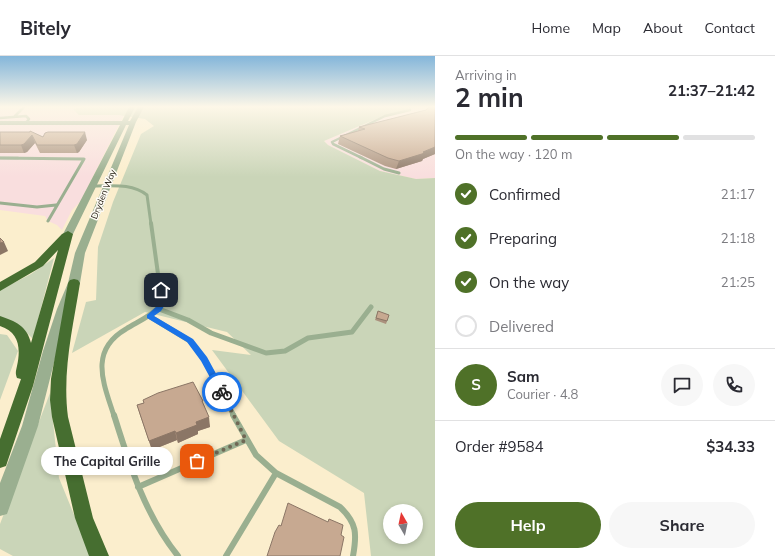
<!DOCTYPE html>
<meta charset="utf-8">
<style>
body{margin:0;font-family:Mulish,sans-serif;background:#f7f7f7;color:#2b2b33;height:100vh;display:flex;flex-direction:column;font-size:15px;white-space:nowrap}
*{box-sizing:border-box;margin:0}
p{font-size:13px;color:#7c7c81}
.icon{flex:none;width:22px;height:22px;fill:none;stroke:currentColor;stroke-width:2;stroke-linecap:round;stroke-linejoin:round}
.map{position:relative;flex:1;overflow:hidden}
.sheet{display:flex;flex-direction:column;background:#fff;width:340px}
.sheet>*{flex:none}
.needle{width:26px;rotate:351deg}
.controls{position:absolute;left:383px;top:448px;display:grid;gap:8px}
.controls a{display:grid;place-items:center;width:40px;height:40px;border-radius:50%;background:#fff;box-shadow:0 2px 6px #0003;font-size:20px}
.pin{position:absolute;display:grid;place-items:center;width:34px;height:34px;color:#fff;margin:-17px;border-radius:8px;box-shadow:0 2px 6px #0006}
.courier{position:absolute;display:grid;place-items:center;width:40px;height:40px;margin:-20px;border:3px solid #1a73e8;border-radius:50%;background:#fff;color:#222;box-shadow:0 1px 5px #0007}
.bubble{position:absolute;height:28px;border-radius:14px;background:#fff;box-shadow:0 2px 6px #0003;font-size:13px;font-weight:700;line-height:28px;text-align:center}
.summary em{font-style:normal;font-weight:700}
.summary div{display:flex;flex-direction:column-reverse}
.summary{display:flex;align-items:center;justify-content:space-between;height:68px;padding:0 20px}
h1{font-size:26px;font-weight:700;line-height:30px}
.bar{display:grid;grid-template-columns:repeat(4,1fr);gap:6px 4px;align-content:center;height:48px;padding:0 20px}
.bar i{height:5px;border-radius:3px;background:#e1e1e2}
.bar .selected{background:#4f7128}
.bar p{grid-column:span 4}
.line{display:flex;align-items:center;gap:10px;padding:0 20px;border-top:1px solid #e1e1e2}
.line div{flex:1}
.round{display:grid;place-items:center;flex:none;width:42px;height:42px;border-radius:21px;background:#f7f7f7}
ol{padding:0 20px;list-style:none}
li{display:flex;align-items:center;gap:12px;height:44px}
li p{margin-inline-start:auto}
li .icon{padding:4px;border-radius:50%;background:#4f7128;color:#fff;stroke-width:4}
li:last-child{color:#7c7c81}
li i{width:22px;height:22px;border:2px solid #e1e1e2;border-radius:50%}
.primary-button{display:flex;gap:8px;margin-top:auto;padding:8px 20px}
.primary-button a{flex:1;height:46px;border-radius:24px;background:#4f7128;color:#fff;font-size:16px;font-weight:700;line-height:46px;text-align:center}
.primary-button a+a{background:#f7f7f7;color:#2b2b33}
header{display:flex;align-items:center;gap:24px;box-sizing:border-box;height:56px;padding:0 20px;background:#fff;border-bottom:1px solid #e1e1e2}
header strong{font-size:19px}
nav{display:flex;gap:22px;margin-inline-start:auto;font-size:14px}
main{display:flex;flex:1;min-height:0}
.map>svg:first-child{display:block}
.commercial{fill:#f9dede}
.green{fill:#cad5b8;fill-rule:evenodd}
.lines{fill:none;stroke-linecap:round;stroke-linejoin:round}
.service-far4{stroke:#9aaf90;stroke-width:2.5}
.service-far3{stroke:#9aaf90;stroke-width:3}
.service-far2{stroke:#9aaf90;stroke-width:4}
.service-far1{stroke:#9aaf90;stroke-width:5}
.service{stroke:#9aaf90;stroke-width:6}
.tertiary{fill:#9aaf90;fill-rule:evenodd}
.trunk{fill:#466e30;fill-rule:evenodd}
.wall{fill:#ab917d}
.shaded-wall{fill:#8b7666}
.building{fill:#c7a991;stroke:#8b7666}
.route{fill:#1a73e8}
.done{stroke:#706855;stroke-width:4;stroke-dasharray:0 7.2}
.labels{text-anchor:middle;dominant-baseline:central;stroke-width:3;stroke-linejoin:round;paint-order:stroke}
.far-street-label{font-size:9px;fill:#252014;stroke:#fffcf6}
</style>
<header>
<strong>Bitely</strong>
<nav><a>Home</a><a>Map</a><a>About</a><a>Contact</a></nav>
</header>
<main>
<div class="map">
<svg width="435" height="500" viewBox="0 0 435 500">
<rect width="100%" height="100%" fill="#fbeecd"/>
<path class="commercial" d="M0,51h128l-48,95 -8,8 -10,20 -5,-5 -9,-4 -3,-5 -45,-6z
M417,51h18v71l-19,1 -36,-8 -52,-26 -4,-4 59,-25z"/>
<path class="green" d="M81,51h336l-34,9 -59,25 4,4 52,26 36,8 19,-1v378h-64l-7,-63 -85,-52 -67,-91 39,5 -24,-23 -82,-20 -73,41 14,-51 10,-2 2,-53 15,-45 28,-68 13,-8 -9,-7 -26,-4h-40l-6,-6zM390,455h26v26h-26z
M54,202l-21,81c-11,-11 -18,-18 -33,-22v-27l31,-16z
M0,278l7,1 11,16 -18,49z
M50,337l9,85 32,78h-78l-13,-7v-25z"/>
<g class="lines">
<path class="service-far4" d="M15,60l9,-9
M0,62l26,-2 3,3 -3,4
M0,102h18
M362,102l-29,-14 -1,-2 53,-26 25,-6"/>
<path class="service-far3" d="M360,101l24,12 15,4
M0,102l84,1
M93,130c19,0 39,-3 54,9l4,29
M0,147l37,4 19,-2
M48,165l36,-62"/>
<path class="service-far2" d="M151,167l11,80 -4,5"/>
<path class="service-far1" d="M159,253l29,11 23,13 55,20 19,-2 23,-13 44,-6 19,-25
M149,260l41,25 14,18 30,57
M114,360c-10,-32 -26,-65 12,-87 11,-7 24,-12 33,-22"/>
<path class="service" d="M114,359c16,51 31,100 64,141
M233,359l23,40 20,18 64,34c17,16 17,27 13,49
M138,431l108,-47
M226,500l50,-83"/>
<path class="tertiary" d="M129,51h6l-7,14h2l8,-14h6l-8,15 -51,131 -5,30 -11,26 -12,42 -19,75 -31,88 -7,2v-33l22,-57 21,-75 14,-42 11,-26 7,-30 54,-128h-3l-53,109 -5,3 -5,-3 57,-109h-120v-4h122z"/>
<path class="trunk" d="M68,175l5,3 -40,152 -25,74 -2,6 -6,2v-29l21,-60 -4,-1c-2,-5 -1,-7 0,-12 4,-18 2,-34 -17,-40v-10c15,5 27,10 31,27l27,-93 -15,16 -43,25v-9l35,-20 27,-28z
M74,223l4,1 2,3c-7,44 -18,89 -12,134l25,101 16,38h-20l-14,-38 -23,-101 -2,-17 1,-21 17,-96 2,-3z"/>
</g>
<path class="wall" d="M435,51v47l-12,5 -1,2 -26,8 -11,-3 -47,-22 2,-8 18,-5 1,-4 67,-17z
M0,76l43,5 44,3 -8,12 -2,1h-37l-5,-10 -8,9 -3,1h-24z
M378,255l9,10 -1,3 -11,-4z
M144,347l60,2 6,22 -12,4v3l-20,9 -1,-3 -25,10 -12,-35 -3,-10z"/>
<path class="shaded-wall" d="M85,76l2,8 -8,12 -2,1 -3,-8z
M32,79l3,8 -8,9 -3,1 -3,-8z
M435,91v7l-12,5 -1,2 -26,8 3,-8z
M4,186l4,9 -8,4v-12z
M209,361l1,10 -12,4v3l-20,9 -2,-10 20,-11z
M175,375l2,9 -25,10 -3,-9z"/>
<path class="building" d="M429,51h6v40l-12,5 2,1 -26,8 -11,-3 -48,-22 25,-7 -6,-2 67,-17z
M30,75l13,6 2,-4 3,-1h37l-8,12 -3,1h-37l-5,-10 -8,9 -3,1h-21v-13h30z
M0,182l4,4 -4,1z
M378,255l11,4 -2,6 -11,-3z
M193,326l10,19h-1l7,16 -13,5 1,3 -21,8 -1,-2 -26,10 -12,-36 7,-2 -1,-3 15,-7z
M288,447l40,19 1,-3 14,6 -2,10 3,2 -4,19h-73l8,-24 4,-7 2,1z"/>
<linearGradient id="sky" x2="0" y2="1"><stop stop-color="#84b6da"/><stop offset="0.42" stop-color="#fdf7e8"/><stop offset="1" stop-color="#fdf7e8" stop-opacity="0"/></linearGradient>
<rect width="435" height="121" fill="url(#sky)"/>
<path class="route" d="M161,232l3,2 2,13 -5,8 -7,5 39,23 14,18 19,35 -1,2h-6l-18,-33 -14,-19 -40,-24v-3l9,-8 3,-4 -1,-13z"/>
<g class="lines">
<path class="done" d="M197,405l49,-21 -24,-48"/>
</g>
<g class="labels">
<g class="far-street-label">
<text transform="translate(103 138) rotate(-68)">Dryden Way</text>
</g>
</g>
</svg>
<div class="controls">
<a><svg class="needle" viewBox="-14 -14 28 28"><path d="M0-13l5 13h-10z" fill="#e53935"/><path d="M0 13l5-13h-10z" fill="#7c7c81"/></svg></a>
</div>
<div class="pin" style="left:197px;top:405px;background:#ea580c"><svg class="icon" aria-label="bag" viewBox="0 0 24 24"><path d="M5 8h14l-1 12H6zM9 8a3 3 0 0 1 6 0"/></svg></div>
<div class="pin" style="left:161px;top:234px;background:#1f2937"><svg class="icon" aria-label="home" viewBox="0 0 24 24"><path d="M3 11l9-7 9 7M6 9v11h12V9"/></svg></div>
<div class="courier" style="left:222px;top:336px"><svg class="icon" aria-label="bike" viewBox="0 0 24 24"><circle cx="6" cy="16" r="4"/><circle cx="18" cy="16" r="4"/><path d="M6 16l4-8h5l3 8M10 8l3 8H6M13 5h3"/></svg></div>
<div class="bubble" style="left:41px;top:391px;width:132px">The Capital Grille</div>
</div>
<section class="sheet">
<div class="summary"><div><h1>2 min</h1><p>Arriving in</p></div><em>21:37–21:42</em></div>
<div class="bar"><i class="selected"></i><i class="selected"></i><i class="selected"></i><i></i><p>On the way · 120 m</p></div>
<ol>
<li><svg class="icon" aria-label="check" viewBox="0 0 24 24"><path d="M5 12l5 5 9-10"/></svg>Confirmed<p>21:17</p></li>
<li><svg class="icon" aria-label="check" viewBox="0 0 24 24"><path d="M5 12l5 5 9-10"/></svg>Preparing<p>21:18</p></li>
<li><svg class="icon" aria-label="check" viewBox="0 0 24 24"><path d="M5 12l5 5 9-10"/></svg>On the way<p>21:25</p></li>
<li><i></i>Delivered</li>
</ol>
<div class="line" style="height:72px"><b class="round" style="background:#4f7128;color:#fff">S</b><div><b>Sam</b><p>Courier · 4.8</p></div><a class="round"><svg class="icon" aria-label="chat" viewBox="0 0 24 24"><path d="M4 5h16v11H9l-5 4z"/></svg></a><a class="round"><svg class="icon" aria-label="phone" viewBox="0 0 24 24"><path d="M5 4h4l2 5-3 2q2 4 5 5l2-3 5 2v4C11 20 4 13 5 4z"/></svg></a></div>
<div class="line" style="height:52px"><div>Order #9584</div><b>$34.33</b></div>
<div class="primary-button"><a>Help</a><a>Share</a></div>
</section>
</main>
